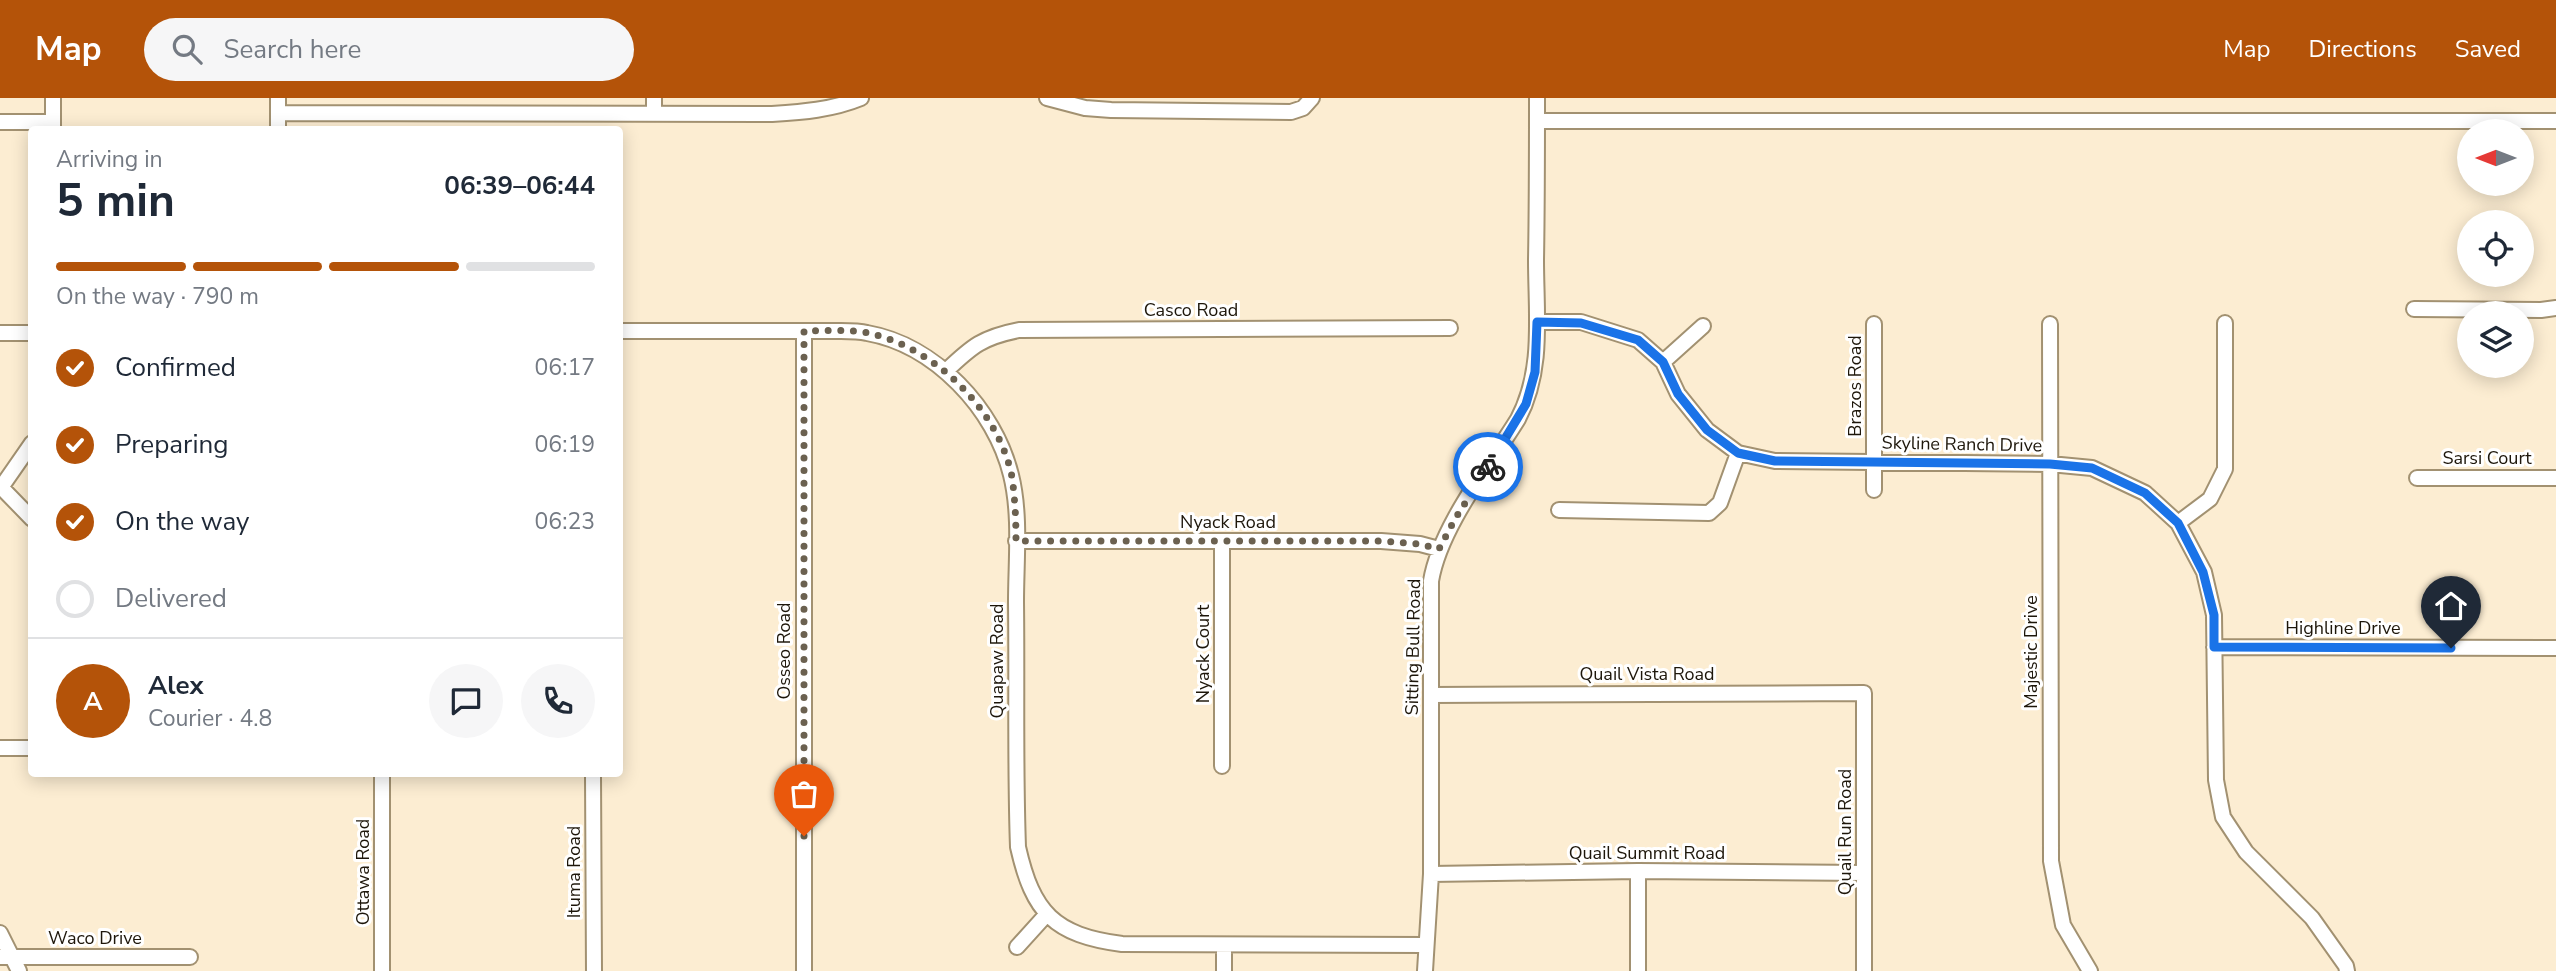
<!DOCTYPE html>
<meta charset="utf-8">
<style>
body{margin:0;font-family:"Nunito Sans",sans-serif;background:#f6f6f7;color:#1f2937;height:100vh;display:flex;flex-direction:column;font-size:26px;white-space:nowrap}
*{box-sizing:border-box;margin:0}
p{font-size:23px;color:#747a83}
.icon{flex:none;width:38px;height:38px;fill:none;stroke:currentColor;stroke-width:2;stroke-linecap:round;stroke-linejoin:round}
.map{position:relative;flex:1;overflow:hidden}
.panel{position:absolute;left:28px;top:28px;width:595px;height:651px;display:flex;flex-direction:column;background:#fff;border-radius:7px;box-shadow:0 4px 18px #0003}
.panel>*{flex:none}
.needle{width:46px;rotate:270deg}
.tools{position:absolute;left:2457px;top:21px;display:grid;gap:14px}
.tools a{display:grid;place-items:center;width:77px;height:77px;border-radius:50%;background:#fff;box-shadow:0 4px 18px #0003;font-size:35px}
.pin{position:absolute;display:grid;place-items:center;width:60px;height:60px;color:#fff;margin:-72px -30px;border-radius:50% 50% 50% 0;rotate:-45deg;box-shadow:0 0 7px #0007}
.pin .icon{rotate:45deg}
.courier{position:absolute;display:grid;place-items:center;width:70px;height:70px;margin:-35px;border:5px solid #1a73e8;border-radius:50%;background:#fff;color:#222;box-shadow:0 2px 9px #0007}
.overview em{font-style:normal;font-weight:700}
.overview div{display:flex;flex-direction:column-reverse}
.overview{display:flex;align-items:center;justify-content:space-between;height:119px;padding:0 28px}
h1{font-size:46px;font-weight:700;line-height:52px}
.bar{display:grid;grid-template-columns:repeat(4,1fr);gap:10px 7px;align-content:center;height:84px;padding:0 28px}
.bar i{height:9px;border-radius:5px;background:#e0e1e3}
.bar .current{background:#b45309}
.bar p{grid-column:span 4}
.line{display:flex;align-items:center;gap:18px;padding:0 28px;border-top:2px solid #e0e1e3}
.line div{flex:1}
.round{display:grid;place-items:center;flex:none;width:74px;height:74px;border-radius:37px;background:#f6f6f7}
ol{padding:0 28px;list-style:none}
li{display:flex;align-items:center;gap:21px;height:77px}
li p{margin-inline-start:auto}
li .icon{padding:7px;border-radius:50%;background:#b45309;color:#fff;stroke-width:4}
li:last-child{color:#747a83}
li i{width:38px;height:38px;border:4px solid #e0e1e3;border-radius:50%}
header{display:flex;align-items:center;gap:42px;box-sizing:border-box;height:98px;padding:0 35px;background:#b45309;color:#fff}
header strong{font-size:33px}
nav{display:flex;gap:38px;margin-inline-start:auto;font-size:24px}
.search{width:490px;height:63px;background:#f6f6f7;display:flex;align-items:center;gap:18px;box-sizing:border-box;padding:0 24px;border-radius:38px;color:#747a83;font-size:26px}
.map>svg:first-child{display:block}
.lines{fill:none;stroke-linecap:round;stroke-linejoin:round}
.minor-casing{stroke:#a29171;stroke-width:18}
.minor{stroke:#fff;stroke-width:14}
.done{stroke:#6b6150;stroke-width:7;stroke-dasharray:0 12.6}
.route{stroke:#1a73e8;stroke-width:9}
.labels{text-anchor:middle;dominant-baseline:central;stroke-width:6;stroke-linejoin:round;paint-order:stroke}
.street-label{font-size:18px;fill:#1d160a;stroke:#fff}
</style>
<header>
<strong>Map</strong>
<div class="search"><svg class="icon" aria-label="search" viewBox="0 0 24 24"><circle cx="10" cy="10" r="6"/><path d="M15 15l6 6"/></svg>Search here</div>
<nav><a>Map</a><a>Directions</a><a>Saved</a></nav>
</header>
<div class="map">
<svg width="2556" height="873" viewBox="0 0 2556 873">
<rect width="100%" height="100%" fill="#fcedd2"/>
<g class="lines">
<g class="minor-casing">
<path id="minor" d="M53,0v32
M278,0v32
M1047,0l38,10 26,2 180,2 12,-4 9,-10
M278,15l494,1c30,-2 60,-4 89,-16
M654,15v-15
M1537,23h1019
M0,24h53
M2414,211l127,1 15,-2
M1537,224h44l57,18 25,22 15,32 29,36 31,23 37,8 275,3 42,4 53,25 33,30 26,49 10,43 2,165 7,37 23,35 66,66 34,48 1,5
M1874,226v166
M2050,226l1,537 12,64 27,46
M620,233h221c8,0 18,0 26,2 68,12 128,76 144,142 10,40 5,86 5,127 1,82 -1,163 2,245 15,66 36,88 104,97l304,1
M804,233v640
M0,235h32
M1663,264l40,-36
M946,273c26,-25 37,-34 73,-41l431,-2
M2417,380h139
M2,390l30,31
M0,391l32,-46
M1559,412l150,3 11,-10 18,-50
M2178,425l32,-24 15,-30v-146
M1016,443h365l39,3 19,5
M2214,549l342,1
M1431,597l433,-2v278
M0,650h32
M1222,668v-225
M382,676v197
M593,676l1,197
M1431,776l207,-3 226,2
M0,835l19,38
M1224,847v26
M1017,849l29,-32
M0,859h190
M1425,873l6,-97v-293c9,-54 58,-115 87,-162 26,-49 18,-104 18,-159 1,-54 1,-108 1,-162
M1638,873v-100"/>
</g>
<use href="#minor" class="minor"/>
</g>
<g class="lines">
<path class="done" d="M804,738v-505c20,0 43,-2 64,2 66,14 131,77 144,144 3,21 4,43 4,64h365l39,3 19,5 16,-30 33,-52"/>
<path class="route" d="M1488,369l38,-63 9,-32 2,-50 44,1 57,17 25,22 15,32 29,36 31,23 37,8 275,3 42,4 53,25 33,30 25,49 11,43v32l237,1"/>
</g>
<g class="labels">
<g class="street-label">
<text x="1191" y="212">Casco Road</text>
<text transform="translate(1855 288) rotate(-90)">Brazos Road</text>
<text transform="translate(1962 346) rotate(1)">Skyline Ranch Drive</text>
<text x="2487" y="360">Sarsi Court</text>
<text x="1228" y="424">Nyack Road</text>
<text x="2343" y="530">Highline Drive</text>
<text transform="translate(1413 549) rotate(-89)">Sitting Bull Road</text>
<text transform="translate(784 553) rotate(-90)">Osseo Road</text>
<text transform="translate(2031 554) rotate(-90)">Majestic Drive</text>
<text transform="translate(1203 556) rotate(-90)">Nyack Court</text>
<text transform="translate(997 563) rotate(-90)">Quapaw Road</text>
<text x="1647" y="576">Quail Vista Road</text>
<text transform="translate(1845 734) rotate(-90)">Quail Run Road</text>
<text x="1647" y="755">Quail Summit Road</text>
<text transform="translate(363 774) rotate(-90)">Ottawa Road</text>
<text transform="translate(574 774) rotate(-90)">Ituma Road</text>
<text x="95" y="840">Waco Drive</text>
</g>
</g>
</svg>
<div class="tools">
<a><svg class="needle" viewBox="-14 -14 28 28"><path d="M0-13l5 13h-10z" fill="#e53935"/><path d="M0 13l5-13h-10z" fill="#747a83"/></svg></a>
<a><svg class="icon" aria-label="locate" viewBox="0 0 24 24"><circle cx="12" cy="12" r="6"/><path d="M12 2v4M12 18v4M2 12h4M18 12h4"/></svg></a>
<a><svg class="icon" aria-label="layers" viewBox="0 0 24 24"><path d="M12 4l9 5-9 5-9-5zM3 14l9 5 9-5"/></svg></a>
</div>
<div class="pin" style="left:804px;top:738px;background:#ea580c"><svg class="icon" aria-label="bag" viewBox="0 0 24 24"><path d="M5 8h14l-1 12H6zM9 8a3 3 0 0 1 6 0"/></svg></div>
<div class="pin" style="left:2451px;top:550px;background:#1f2937"><svg class="icon" aria-label="home" viewBox="0 0 24 24"><path d="M3 11l9-7 9 7M6 9v11h12V9"/></svg></div>
<div class="courier" style="left:1488px;top:369px"><svg class="icon" aria-label="bike" viewBox="0 0 24 24"><circle cx="6" cy="16" r="4"/><circle cx="18" cy="16" r="4"/><path d="M6 16l4-8h5l3 8M10 8l3 8H6M13 5h3"/></svg></div>
<section class="panel">
<div class="overview"><div><h1>5 min</h1><p>Arriving in</p></div><em>06:39–06:44</em></div>
<div class="bar"><i class="current"></i><i class="current"></i><i class="current"></i><i></i><p>On the way · 790 m</p></div>
<ol>
<li><svg class="icon" aria-label="check" viewBox="0 0 24 24"><path d="M5 12l5 5 9-10"/></svg>Confirmed<p>06:17</p></li>
<li><svg class="icon" aria-label="check" viewBox="0 0 24 24"><path d="M5 12l5 5 9-10"/></svg>Preparing<p>06:19</p></li>
<li><svg class="icon" aria-label="check" viewBox="0 0 24 24"><path d="M5 12l5 5 9-10"/></svg>On the way<p>06:23</p></li>
<li><i></i>Delivered</li>
</ol>
<div class="line" style="height:126px"><b class="round" style="background:#b45309;color:#fff">A</b><div><b>Alex</b><p>Courier · 4.8</p></div><a class="round"><svg class="icon" aria-label="chat" viewBox="0 0 24 24"><path d="M4 5h16v11H9l-5 4z"/></svg></a><a class="round"><svg class="icon" aria-label="phone" viewBox="0 0 24 24"><path d="M5 4h4l2 5-3 2q2 4 5 5l2-3 5 2v4C11 20 4 13 5 4z"/></svg></a></div>
</section>
</div>
